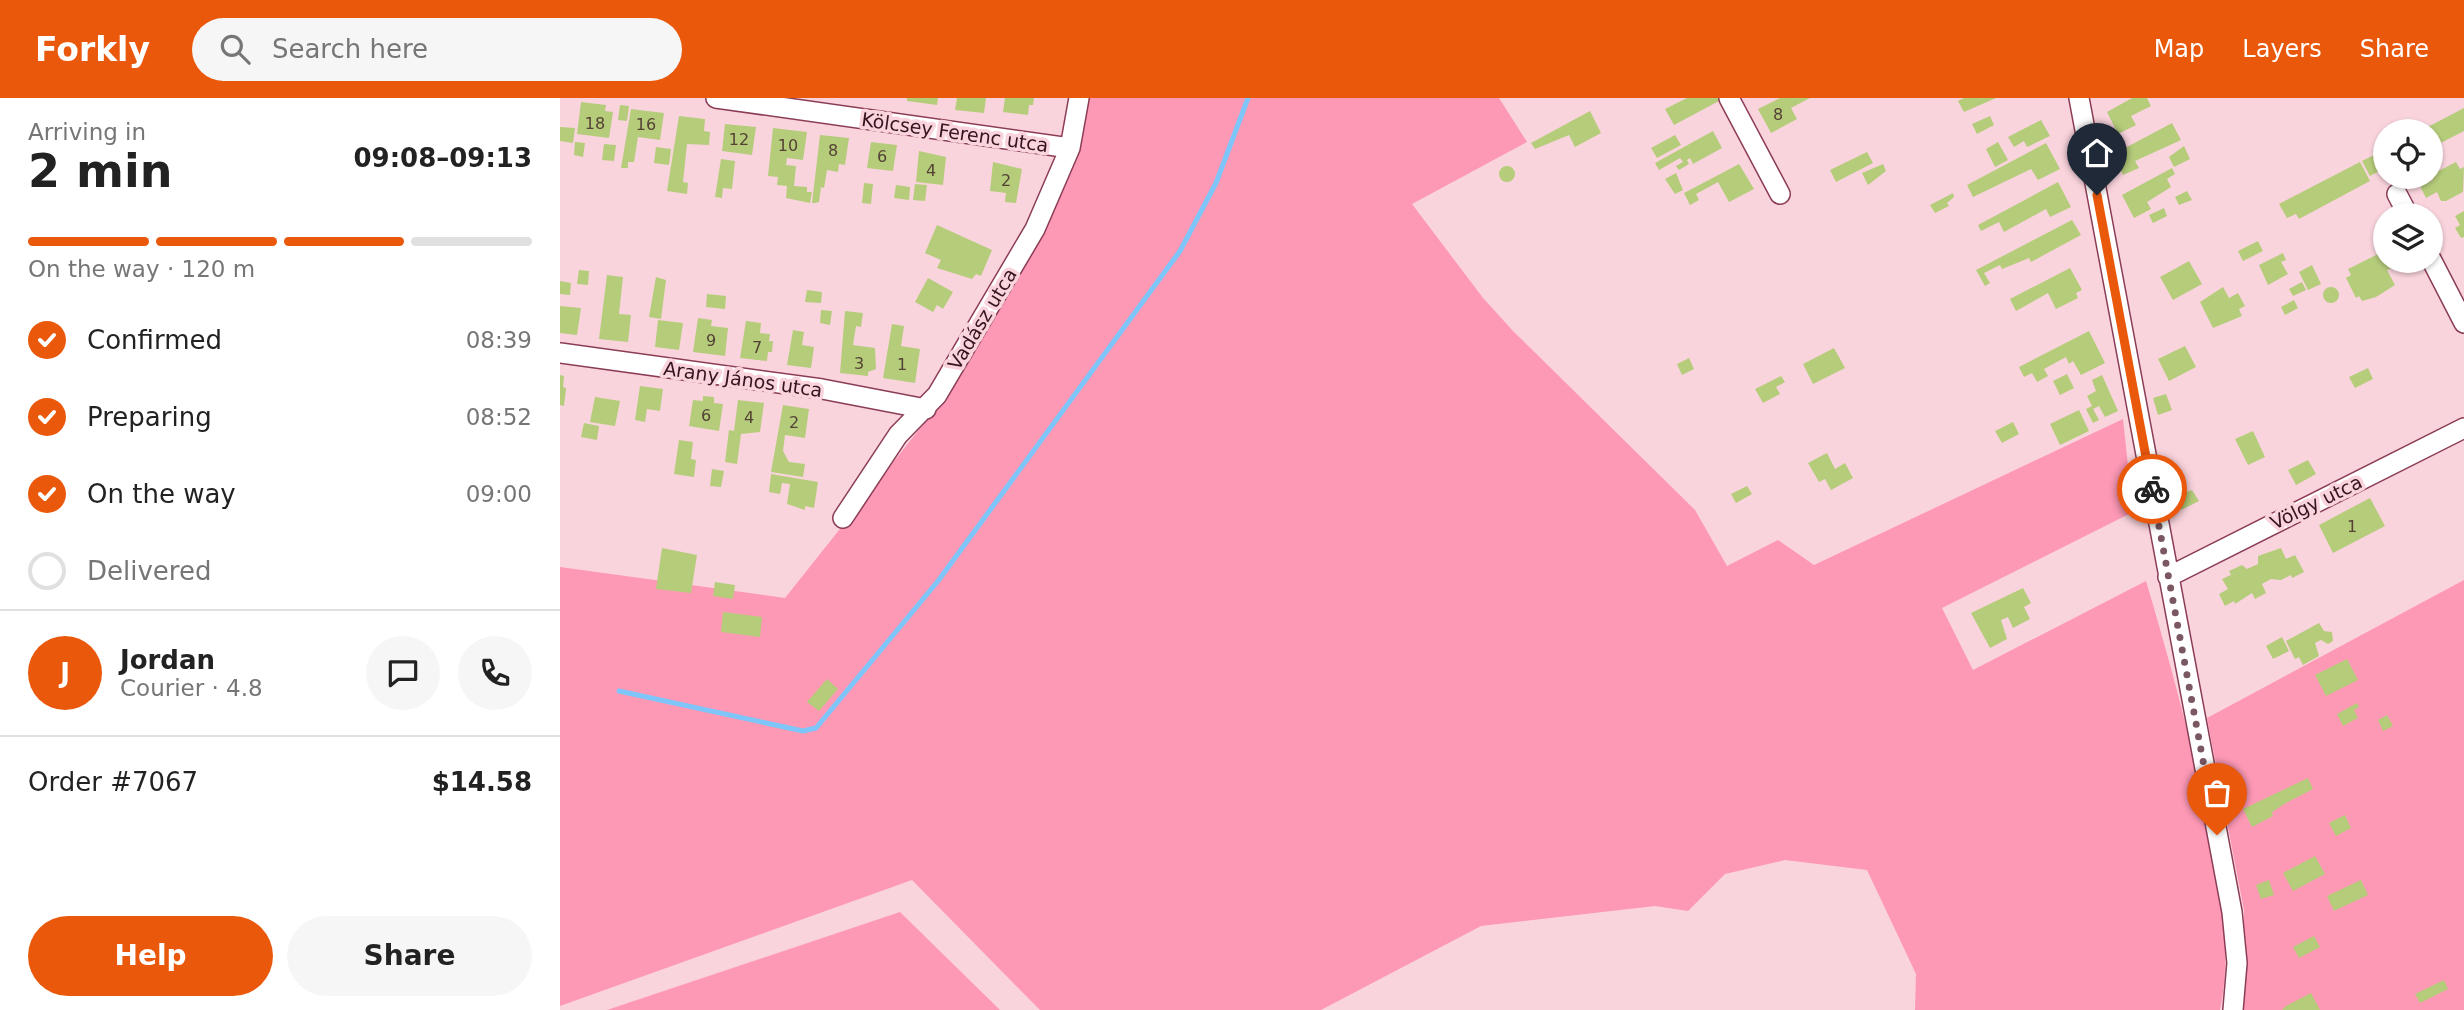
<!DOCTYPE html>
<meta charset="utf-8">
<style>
body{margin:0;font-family:"DejaVu Sans",sans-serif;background:#f6f6f6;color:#222;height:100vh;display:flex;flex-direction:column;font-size:26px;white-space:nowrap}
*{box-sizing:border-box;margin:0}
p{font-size:23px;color:#767676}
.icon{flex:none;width:38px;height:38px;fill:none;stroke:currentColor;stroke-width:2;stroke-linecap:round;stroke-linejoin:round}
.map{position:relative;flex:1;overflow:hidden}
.sheet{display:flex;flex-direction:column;background:#fff;width:560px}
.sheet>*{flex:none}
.controls{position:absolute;left:1813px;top:21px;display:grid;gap:14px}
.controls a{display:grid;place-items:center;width:70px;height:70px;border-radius:50%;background:#fff;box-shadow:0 2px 5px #0004;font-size:35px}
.pin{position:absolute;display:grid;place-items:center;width:60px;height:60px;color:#fff;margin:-72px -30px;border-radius:50% 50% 50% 0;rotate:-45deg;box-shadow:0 0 7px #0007}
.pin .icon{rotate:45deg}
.courier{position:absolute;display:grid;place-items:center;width:70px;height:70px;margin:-35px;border:5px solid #ea580c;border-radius:50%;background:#fff;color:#222;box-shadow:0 2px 9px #0007}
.head em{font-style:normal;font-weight:800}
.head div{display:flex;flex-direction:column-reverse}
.head{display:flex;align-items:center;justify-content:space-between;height:119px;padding:0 28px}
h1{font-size:46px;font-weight:800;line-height:52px}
.bar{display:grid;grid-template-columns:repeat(4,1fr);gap:10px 7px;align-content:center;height:84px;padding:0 28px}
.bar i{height:9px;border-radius:5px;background:#e0e0e0}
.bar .active{background:#ea580c}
.bar p{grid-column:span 4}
.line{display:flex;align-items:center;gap:18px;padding:0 28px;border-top:2px solid #e0e0e0}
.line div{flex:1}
.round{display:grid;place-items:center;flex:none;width:74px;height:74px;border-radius:37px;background:#f6f6f6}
ol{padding:0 28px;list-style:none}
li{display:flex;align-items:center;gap:21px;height:77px}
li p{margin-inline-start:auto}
li .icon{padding:7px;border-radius:50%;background:#ea580c;color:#fff;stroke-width:4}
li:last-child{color:#767676}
li i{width:38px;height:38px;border:4px solid #e0e0e0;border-radius:50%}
.button{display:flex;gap:14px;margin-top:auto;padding:14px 28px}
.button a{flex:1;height:80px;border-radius:42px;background:#ea580c;color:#fff;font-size:28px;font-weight:800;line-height:80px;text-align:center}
.button a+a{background:#f6f6f6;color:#222}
header{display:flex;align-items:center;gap:42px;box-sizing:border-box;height:98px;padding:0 35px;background:#ea580c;color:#fff}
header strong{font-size:33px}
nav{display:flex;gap:38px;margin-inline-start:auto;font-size:24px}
.search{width:490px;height:63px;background:#f6f6f6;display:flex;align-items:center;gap:18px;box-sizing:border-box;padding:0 24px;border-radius:38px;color:#767676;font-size:26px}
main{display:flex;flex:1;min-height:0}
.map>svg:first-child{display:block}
.green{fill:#fd98b5}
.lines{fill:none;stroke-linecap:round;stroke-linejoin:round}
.stream{stroke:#7ec5f9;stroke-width:5}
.building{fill:#b5cc7b}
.minor-casing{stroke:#8b3d56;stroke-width:22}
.minor{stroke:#fff;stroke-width:19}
.done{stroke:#7a5761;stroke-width:7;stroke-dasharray:0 12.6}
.route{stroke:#ea580c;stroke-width:9}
.labels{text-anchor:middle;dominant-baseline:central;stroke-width:7;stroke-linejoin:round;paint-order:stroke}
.number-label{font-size:16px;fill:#554235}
.street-label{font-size:19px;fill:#35141e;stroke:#fad4dd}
</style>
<header>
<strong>Forkly</strong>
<div class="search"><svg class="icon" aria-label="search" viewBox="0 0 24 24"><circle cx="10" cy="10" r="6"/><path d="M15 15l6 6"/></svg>Search here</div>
<nav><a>Map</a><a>Layers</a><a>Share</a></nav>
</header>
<main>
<section class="sheet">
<div class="head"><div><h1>2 min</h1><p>Arriving in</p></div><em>09:08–09:13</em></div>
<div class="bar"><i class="active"></i><i class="active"></i><i class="active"></i><i></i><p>On the way · 120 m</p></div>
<ol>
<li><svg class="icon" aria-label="check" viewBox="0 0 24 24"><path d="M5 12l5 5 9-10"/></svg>Confirmed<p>08:39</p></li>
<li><svg class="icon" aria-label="check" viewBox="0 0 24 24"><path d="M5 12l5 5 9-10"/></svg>Preparing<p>08:52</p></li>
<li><svg class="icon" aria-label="check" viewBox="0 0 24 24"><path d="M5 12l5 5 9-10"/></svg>On the way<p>09:00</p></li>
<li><i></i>Delivered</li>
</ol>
<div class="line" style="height:126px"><b class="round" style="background:#ea580c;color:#fff">J</b><div><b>Jordan</b><p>Courier · 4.8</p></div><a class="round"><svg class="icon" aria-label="chat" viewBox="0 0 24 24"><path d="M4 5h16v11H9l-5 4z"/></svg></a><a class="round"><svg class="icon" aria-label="phone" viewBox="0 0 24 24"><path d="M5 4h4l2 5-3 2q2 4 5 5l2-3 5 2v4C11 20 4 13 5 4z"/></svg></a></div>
<div class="line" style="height:91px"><div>Order #7067</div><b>$14.58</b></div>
<div class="button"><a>Help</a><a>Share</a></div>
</section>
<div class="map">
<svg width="1904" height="912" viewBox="0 0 1904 912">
<rect width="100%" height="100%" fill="#fad4dd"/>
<path class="green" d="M528,0h411l28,44 -115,62 71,94 31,34 181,178 32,56 51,-26 36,25 309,-146 10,93 -191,96 31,62 173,-89c24,81 46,161 62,244 12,62 25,122 12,185h-305l1,-36 -49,-104 -82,-10 -60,14 -37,37 -33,-5 -174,20 -160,84h-281l-128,-130 -352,126v-439l225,31 156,-196z
M1904,482v430h-220v-100l-37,-192z
M340,814l100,98h-393z"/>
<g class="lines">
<path class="stream" d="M59,593l184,40 13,-3 122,-147 242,-330 36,-68 32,-85"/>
</g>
<path class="building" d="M347,0h31l-1,7 -30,-4z
M397,0h29l-2,15 -29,-3z
M445,0h29l-1,7h-4l-1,10 -25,-3z
M1127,0h31l1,3 -45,24 -9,-16z
M1220,0h30l-19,10 6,11 -26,14 -13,-24z
M1404,0h32l-32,14 -6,-11z
M1572,0h15l4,8 -20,10 5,9 -18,9 -11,-22z
M21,4l25,3 -1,6 8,1 -4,26 -32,-4z
M60,7l9,1 -2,15 -9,-1z
M1904,10v23l-33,17v-17h-11z
M71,11l33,4 -4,27 -22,-3 -4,25h-6v6h-7z
M1030,13l11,22 -26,14 -6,-12 -34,14 -4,-6z
M119,18l26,3 -1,12 6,1 -1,13 -22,-1 -4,38 5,1 -1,11 -20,-3z
M1430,18l4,9 -17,9 -5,-10z
M1481,22l9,16 -23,11 -3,-6 -10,6 -6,-10z
M1612,25l9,17 -46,21 4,7 -16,7 -9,-21z
M165,26l31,3 -4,28 -30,-4z
M0,29l15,1 -2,15 -13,-2z
M213,30l34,4 -4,28 -16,-2 -1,7 10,1 -2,20 13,1v5h5l-2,11 -24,-5 1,-12 -10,-1 1,-8 -10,-1z
M1153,33l9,17 -29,16 -3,-6 -3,2 2,4 -10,6 -3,-4 7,-4 -3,-4 -21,12 -4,-7z
M260,37l29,3 -4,27 -6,-1 -1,8 -11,-2 -3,18 -3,-1 -2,15 -4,1h-3z
M1115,37l6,10 -24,13 -6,-10z
M15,44l10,1 -2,14 -9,-2z
M311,44l26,3 -4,26 -26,-3z
M1438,44l10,18 -13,7 -9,-18z
M1486,45l14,26 -22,11 -7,-11 -58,28 -6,-12z
M44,46l12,1 -2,16 -12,-1z
M1624,48l6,13 -16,8 -5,-10z
M96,49l15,2 -2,16 -15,-2z
M359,53l27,6 -3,28 -27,-3z
M1307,54l6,11 -37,19 -6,-12z
M1816,56l7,15 -13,7 -8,-15z
M161,61l14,2 -3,28 -9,-1 -1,10 -7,-1z
M433,64l29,7 -6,34 -11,-1 1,-9 -16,-2z
M1800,64l10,19 -71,38 -3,-5 -9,4 -8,-14z
M1896,64l4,7 4,-2 -1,25 -17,9h-5l-4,-9 -11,6 -6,-12 13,-6 -2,-5z
M1179,66l15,25 -25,13 -11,-20 -22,12 3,6 -9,5 -6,-12z
M1323,66l3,7 -18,14 -6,-12z
M939 76a8 8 0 1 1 16 0a8 8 0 1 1-16 0Z
M1612,70l3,6 -8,5 4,8 -24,15 4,7 -17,9 -12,-23z
M1116,75l7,17 -8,4 -10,-15z
M1498,84l13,25 -21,10 -4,-8 -42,23 -5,-10 -18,9 -3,-6z
M304,85l9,1 -2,20 -9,-1z
M355,86l12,1 -2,16 -12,-1z
M336,87l14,2 -1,13 -15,-2z
M1627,93l5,9 -13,5 -4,-8z
M1393,95l1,4 -7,6 2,3 -14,7 -5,-8z
M1604,110l3,8 -14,7 -4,-8z
M1904,113v26l-3,1 -6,-10 5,-3 -5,-9z
M1512,122l9,15 -50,27 -2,-4 -27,11 -2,-4 -16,8 6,10 -5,3 -9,-16z
M377,127l55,25 -11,26 -5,-2 -4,5 -35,-11 4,-8 -16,-7z
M1698,143l5,10 -20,10 -5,-10z
M1824,153l1,10 7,7 -5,2 8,15 -19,12 -14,4 -3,-5 -3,2 -10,-20 5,-3 -3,-6z
M1723,155l3,7 -5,2 7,12 -20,11 -9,-20z
M1629,163l13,23 -29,16 -13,-23z
M1752,167l9,19 -13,6 -9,-18z
M1510,170l12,22 -6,3 2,5 -22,11 -8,-16 -32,18 -6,-12z
M19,172l10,1 -1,14 -11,-1z
M47,177l16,2 -4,37 12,1 -3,27 -29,-3z
M96,179l10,3 -5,39 -12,-2z
M368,180l25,14 -10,17 -6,-4 -4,7 -18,-10z
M0,183l11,2 -1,12 -10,-1z
M1742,184l4,8 -13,6 -4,-7z
M1763 197a8 8 0 1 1 16 0a8 8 0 1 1-16 0Z
M1663,189l6,11 9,-5 7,13 -6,3 3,7 -29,12 -13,-26z
M247,192l15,2 -1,11 -16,-1z
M147,196l19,2 -1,13 -19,-2z
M1734,202l4,8 -13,7 -4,-8z
M0,208l21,2 -4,27 -17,-2z
M261,212l11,1 -2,14 -10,-2z
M285,213l18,2 -2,14 -5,-1 -3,19 22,3 1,21 -8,3v4l-28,-3z
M138,220l14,2 -1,6 17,2 -3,28 -32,-4z
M98,222l25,3 -4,27 -24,-3z
M186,223l15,2 -1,10 10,1 -1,7h4l-1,11h-4l-1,9 -27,-3z
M332,226l12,2 -3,20 19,3 -5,34 -32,-5z
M233,232l11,2 -2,13 12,2 -3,21 -24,-3z
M1529,233l16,32 -24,12 -8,-14 -4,3 -3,-7 -22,12 4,7 -11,6 -5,-9 -8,4 -5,-10z
M1625,248l11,21 -27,14 -11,-22z
M1274,250l11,20 -32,16 -10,-20z
M1129,260l5,11 -12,6 -5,-11z
M1808,270l5,11 -18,9 -6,-11z
M1507,276l7,14 -14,7 -7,-14z
M0,277l4,1 -1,11 3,1 -2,18 -4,-1z
M1542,277l16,36 -13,6 -6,-11 -6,3 6,11 -6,3 -7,-14 6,-3 -5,-10 9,-5 -4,-11z
M1221,278l4,6 -9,5 4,7 -17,9 -8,-14z
M80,288l23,3 -3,22 -13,-2 -2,13 -10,-2z
M1606,296l6,16 -14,5 -5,-17z
M143,298l11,1v6l9,1 -4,27 -30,-5 4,-26 10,1z
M35,299l25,4 -5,25 -25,-4z
M178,302l26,3 -4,29 -19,2 -4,30 -12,-2 4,-32 5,1z
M223,307l26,4 -4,29 -20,-3 -2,16 6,11 16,2 -2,13 -32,-5z
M1519,312l10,21 -29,14 -10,-21z
M1453,324l6,12 -17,9 -7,-12z
M24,325l15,3 -2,14 -16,-3z
M1693,333l12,26 -17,8 -13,-26z
M119,342l14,2 -2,17 5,1 -2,17 -20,-3z
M1267,355l8,16 10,-6 8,15 -22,12 -6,-11 -6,3 -11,-19z
M1748,362l8,14 -20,11 -8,-15z
M152,371l12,2 -3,16 -11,-1z
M211,376l47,8 -4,26 -9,-2v4l-18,-6 3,-20 -8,-1 -2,11 -11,-2z
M1187,388l5,8 -16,9 -5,-9z
M1632,392l7,11 -18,9 -1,-16z
M1810,400l15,28 -52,27 -14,-28z
M102,450l35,7 -6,38 -35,-4z
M1721,450l5,11 9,-4 9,17 -12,6 -1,-3 -10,5 -10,-1 -9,5 4,9 -11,6 -3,-6 -17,11 -1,-3 -9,5 -6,-12 9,-5 -6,-10 9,-4 -2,-4 13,-6 5,4 11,-5v-8z
M155,484l20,3 -2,14 -20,-3z
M1463,490l8,15 -7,4 6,12 -17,9 -5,-11 -7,3 6,19 -17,9 -19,-35z
M163,514l39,5 -2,20 -39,-5z
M1759,525l5,8 8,1 1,9 -5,3 -7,-4 -6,3 4,13 -16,9 -4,-8 -4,2 -9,-18z
M1722,539l7,14 -16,8 -7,-13z
M1787,561l11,21 -32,16 -11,-21z
M267,581l11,10 -19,22 -12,-9z
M1797,605l2,4 -5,3 4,8 -15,8 -6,-12z
M1827,617l6,11 -10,5 -5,-11z
M1748,680l5,11 -27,14 -14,9 1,4 -21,11 -9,-18z
M1785,717l6,13 -15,8 -7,-13z
M1755,758l10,18 -32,17 -10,-18z
M1709,782l5,15 -13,4 -5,-14z
M1801,782l7,15 -34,16 -7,-15z
M1754,838l6,11 -21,11 -6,-11z
M1884,882l4,9 -28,14 -5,-9z
M1751,895l9,17h-38l4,-4z"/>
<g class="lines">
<g class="minor-casing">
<path id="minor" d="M156,0l354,50
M1169,0l51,96
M1519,0l153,814 5,51 -4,47
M1837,96l11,21
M1871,161l33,64
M0,255l262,36 104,20
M283,420l55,-83 39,-40 98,-166 35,-81 9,-50
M1608,479l296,-149"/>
</g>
<use href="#minor" class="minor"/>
</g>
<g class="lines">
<path class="done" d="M1592,391l65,346"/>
<path class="route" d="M1537,97l55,294"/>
</g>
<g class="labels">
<g class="number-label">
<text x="1218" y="16">8</text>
<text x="35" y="25">18</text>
<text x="86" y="26">16</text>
<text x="179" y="41">12</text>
<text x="228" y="47">10</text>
<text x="273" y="52">8</text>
<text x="322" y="58">6</text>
<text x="371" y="72">4</text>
<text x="446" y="82">2</text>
<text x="151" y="242">9</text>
<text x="197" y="249">7</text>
<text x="299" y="265">3</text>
<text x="342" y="266">1</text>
<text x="146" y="317">6</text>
<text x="189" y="319">4</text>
<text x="234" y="324">2</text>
<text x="1792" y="428">1</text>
</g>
<g class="street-label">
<text transform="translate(395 34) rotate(8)">Kölcsey Ferenc utca</text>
<text transform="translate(422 221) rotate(-59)">Vadász utca</text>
<text transform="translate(183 281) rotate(8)">Arany János utca</text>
<text transform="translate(1756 404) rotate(-26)">Völgy utca</text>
</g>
</g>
</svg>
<div class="controls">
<a><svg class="icon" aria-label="locate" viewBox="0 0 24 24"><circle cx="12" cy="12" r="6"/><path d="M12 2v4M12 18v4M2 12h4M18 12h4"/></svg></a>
<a><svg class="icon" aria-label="layers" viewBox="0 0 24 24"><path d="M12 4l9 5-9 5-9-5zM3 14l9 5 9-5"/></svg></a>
</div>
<div class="pin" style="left:1657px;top:737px;background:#ea580c"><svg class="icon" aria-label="bag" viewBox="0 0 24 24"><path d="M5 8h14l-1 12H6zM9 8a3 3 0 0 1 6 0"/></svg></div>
<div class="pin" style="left:1537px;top:97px;background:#1f2937"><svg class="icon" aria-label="home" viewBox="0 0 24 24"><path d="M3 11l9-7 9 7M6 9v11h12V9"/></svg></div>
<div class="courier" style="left:1592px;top:391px"><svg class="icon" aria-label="bike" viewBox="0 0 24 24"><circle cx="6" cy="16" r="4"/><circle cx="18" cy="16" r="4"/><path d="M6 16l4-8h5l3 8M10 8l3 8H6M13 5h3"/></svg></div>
</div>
</main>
